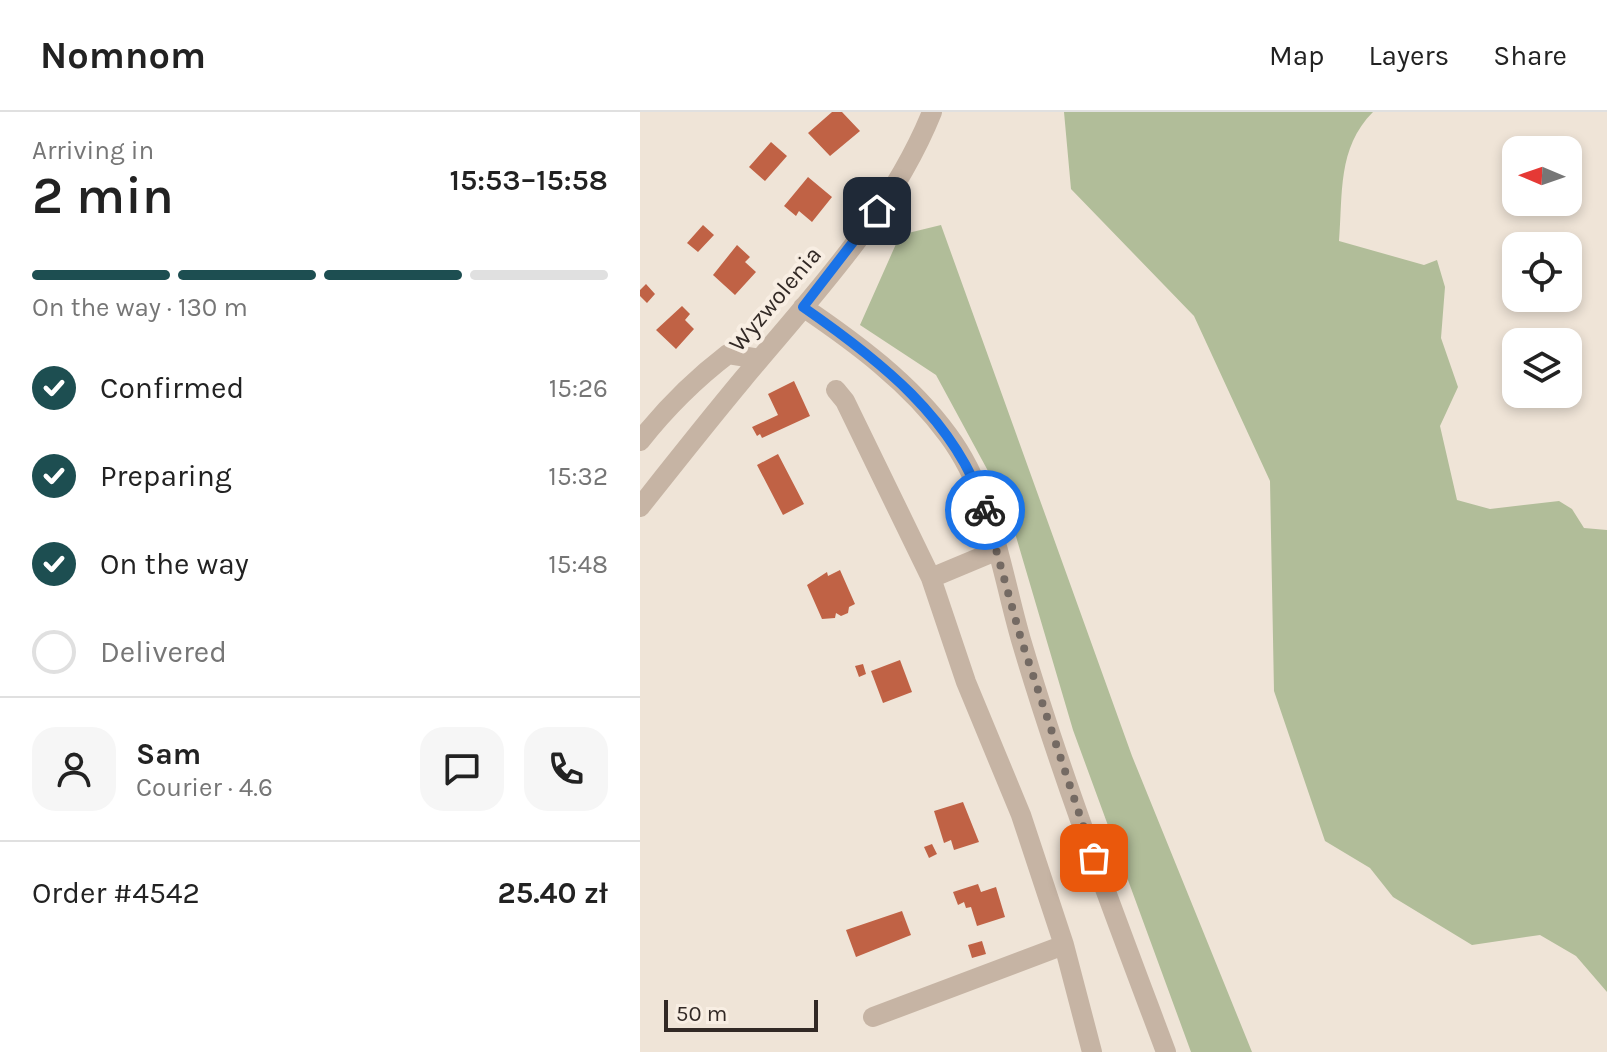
<!DOCTYPE html>
<meta charset="utf-8">
<style>
body{margin:0;font-family:Karla,sans-serif;background:#f6f6f6;color:#222;height:100vh;display:flex;flex-direction:column;font-size:30px;white-space:nowrap}
*{box-sizing:border-box;margin:0}
p{font-size:26px;color:#767676}
.icon{flex:none;width:44px;height:44px;fill:none;stroke:currentColor;stroke-width:2;stroke-linecap:round;stroke-linejoin:round}
.map{position:relative;flex:1;overflow:hidden}
.details{display:flex;flex-direction:column;background:#fff;width:640px}
.details>*{flex:none}
.needle{width:52px;rotate:272deg}
.buttons{position:absolute;left:862px;top:24px;display:grid;gap:16px}
.buttons a{display:grid;place-items:center;width:80px;height:80px;border-radius:16px;background:#fff;box-shadow:0 4px 12px #0003;font-size:40px}
.scale{position:absolute;left:24px;bottom:20px;width:154px;box-sizing:border-box;padding-left:8px;border:4px solid #322925;border-top:0;font-size:22px;line-height:28px;white-space:nowrap;color:#322925;-webkit-text-stroke:6px #f8eee3;paint-order:stroke}
.pin{position:absolute;display:grid;place-items:center;width:68px;height:68px;color:#fff;margin:-34px;border-radius:16px;box-shadow:0 4px 12px #0006}
.courier{position:absolute;display:grid;place-items:center;width:80px;height:80px;margin:-40px;border:6px solid #1a73e8;border-radius:50%;background:#fff;color:#222;box-shadow:0 2px 10px #0007}
.head em{font-style:normal;font-weight:600}
.head div{display:flex;flex-direction:column-reverse}
.head{display:flex;align-items:center;justify-content:space-between;height:136px;padding:0 32px}
h1{font-size:52px;font-weight:600;line-height:60px}
.bar{display:grid;grid-template-columns:repeat(4,1fr);gap:12px 8px;align-content:center;height:96px;padding:0 32px}
.bar i{height:10px;border-radius:6px;background:#e0e0e0}
.bar .current{background:#1d4e51}
.bar p{grid-column:span 4}
.line{display:flex;align-items:center;gap:20px;padding:0 32px;border-top:2px solid #e0e0e0}
.line div{flex:1}
.round{display:grid;place-items:center;flex:none;width:84px;height:84px;border-radius:24px;background:#f6f6f6}
ol{padding:0 32px;list-style:none}
li{display:flex;align-items:center;gap:24px;height:88px}
li p{margin-inline-start:auto}
li .icon{padding:8px;border-radius:50%;background:#1d4e51;color:#fff;stroke-width:4}
li:last-child{color:#767676}
li i{width:44px;height:44px;border:4px solid #e0e0e0;border-radius:50%}
header{display:flex;align-items:center;gap:48px;box-sizing:border-box;height:112px;padding:0 40px;background:#fff;border-bottom:2px solid #e0e0e0}
header strong{font-size:38px}
nav{display:flex;gap:44px;margin-inline-start:auto;font-size:28px}
main{display:flex;flex:1;min-height:0}
.map>svg:first-child{display:block}
.green{fill:#b1bd99}
.building{fill:#c06245}
.lines{fill:none;stroke-linecap:round;stroke-linejoin:round}
.minor{stroke:#c6b4a4;stroke-width:20}
.done{stroke:#746a63;stroke-width:8;stroke-dasharray:0 14.4}
.route{stroke:#1a73e8;stroke-width:10}
.labels{text-anchor:middle;dominant-baseline:central;stroke-width:8;stroke-linejoin:round;paint-order:stroke}
.street-label{font-size:24px;fill:#322925;stroke:#f8eee3}
</style>
<header>
<strong>Nomnom</strong>
<nav><a>Map</a><a>Layers</a><a>Share</a></nav>
</header>
<main>
<section class="details">
<div class="head"><div><h1>2 min</h1><p>Arriving in</p></div><em>15:53–15:58</em></div>
<div class="bar"><i class="current"></i><i class="current"></i><i class="current"></i><i></i><p>On the way · 130 m</p></div>
<ol>
<li><svg class="icon" aria-label="check" viewBox="0 0 24 24"><path d="M5 12l5 5 9-10"/></svg>Confirmed<p>15:26</p></li>
<li><svg class="icon" aria-label="check" viewBox="0 0 24 24"><path d="M5 12l5 5 9-10"/></svg>Preparing<p>15:32</p></li>
<li><svg class="icon" aria-label="check" viewBox="0 0 24 24"><path d="M5 12l5 5 9-10"/></svg>On the way<p>15:48</p></li>
<li><i></i>Delivered</li>
</ol>
<div class="line" style="height:144px"><a class="round"><svg class="icon" aria-label="person" viewBox="0 0 24 24"><circle cx="12" cy="8" r="4"/><path d="M4 21q1-7 8-7t8 7"/></svg></a><div><b>Sam</b><p>Courier · 4.6</p></div><a class="round"><svg class="icon" aria-label="chat" viewBox="0 0 24 24"><path d="M4 5h16v11H9l-5 4z"/></svg></a><a class="round"><svg class="icon" aria-label="phone" viewBox="0 0 24 24"><path d="M5 4h4l2 5-3 2q2 4 5 5l2-3 5 2v4C11 20 4 13 5 4z"/></svg></a></div>
<div class="line" style="height:104px"><div>Order #4542</div><b>25.40 zł</b></div>
</section>
<div class="map">
<svg width="967" height="940" viewBox="0 0 967 940">
<rect width="100%" height="100%" fill="#efe4d7"/>
<path class="green" d="M424,0h309c-36,36 -30,82 -34,129l85,24 13,-5 8,27 -4,51 17,49 -18,39 17,74 33,9 69,-8 13,8 12,19 23,2v462l-31,-36 -36,-21 -68,10 -79,-48 -23,-29 -45,-27 -51,-150 -4,-210 -76,-165 -123,-127z
M301,113l191,531 120,296h-61l-118,-322 -66,-224 -71,-131 -76,-50 40,-90z"/>
<path class="building" d="M192,0h10l18,19 -30,25 -22,-23z
M131,30l16,14 -22,25 -16,-14z
M168,65l24,20 -20,25 -13,-11 -3,5 -12,-10z
M63,113l11,10 -16,17 -11,-9z
M97,133l13,12 -5,5 11,10 -21,23 -22,-20z
M6,172l9,10 -8,9 -7,-7v-6z
M42,194l8,8 -5,6 9,9 -18,20 -20,-19z
M154,269l16,35 -48,22 -2,-4 -3,2 -5,-9 26,-12 -10,-21z
M138,342l26,50 -21,11 -26,-50z
M200,458l15,34 -6,3 -1,6 -7,3 -5,-3 -1,5 -13,1 -15,-34 20,-13 1,4z
M260,548l12,32 -29,11 -12,-32z
M223,552l3,10 -7,3 -4,-11z
M323,690l16,40 -25,8 -3,-10 -7,3 -10,-32z
M292,732l5,10 -8,4 -5,-11z
M338,772l3,8 15,-5 9,30 -28,9 -6,-19 -5,1 -2,-6 -6,3 -5,-13z
M262,799l9,24 -55,22 -10,-27z
M342,829l4,13 -14,4 -4,-13z"/>
<g class="lines">
<path class="minor" d="M163,195c53,36 107,76 145,128 44,59 53,136 73,205 41,139 94,276 145,412
M196,278l9,11 86,177
M0,329c26,-33 54,-61 88,-87l32,5
M0,395c34,-43 68,-86 103,-128 69,-83 148,-165 189,-267
M358,438l-67,28 35,104 55,133 43,130
M233,905l191,-72 28,107"/>
</g>
<g class="lines">
<path class="done" d="M345,398l36,129 73,219"/>
<path class="route" d="M237,99l-74,96c75,52 153,112 182,203"/>
</g>
<g class="labels">
<g class="street-label">
<text transform="translate(135 187) rotate(-50)">Wyzwolenia</text>
</g>
</g>
</svg>
<div class="buttons">
<a><svg class="needle" viewBox="-14 -14 28 28"><path d="M0-13l5 13h-10z" fill="#e53935"/><path d="M0 13l5-13h-10z" fill="#767676"/></svg></a>
<a><svg class="icon" aria-label="locate" viewBox="0 0 24 24"><circle cx="12" cy="12" r="6"/><path d="M12 2v4M12 18v4M2 12h4M18 12h4"/></svg></a>
<a><svg class="icon" aria-label="layers" viewBox="0 0 24 24"><path d="M12 4l9 5-9 5-9-5zM3 14l9 5 9-5"/></svg></a>
</div>
<div class="scale">50 m</div>
<div class="pin" style="left:454px;top:746px;background:#ea580c"><svg class="icon" aria-label="bag" viewBox="0 0 24 24"><path d="M5 8h14l-1 12H6zM9 8a3 3 0 0 1 6 0"/></svg></div>
<div class="pin" style="left:237px;top:99px;background:#1f2937"><svg class="icon" aria-label="home" viewBox="0 0 24 24"><path d="M3 11l9-7 9 7M6 9v11h12V9"/></svg></div>
<div class="courier" style="left:345px;top:398px"><svg class="icon" aria-label="bike" viewBox="0 0 24 24"><circle cx="6" cy="16" r="4"/><circle cx="18" cy="16" r="4"/><path d="M6 16l4-8h5l3 8M10 8l3 8H6M13 5h3"/></svg></div>
</div>
</main>
